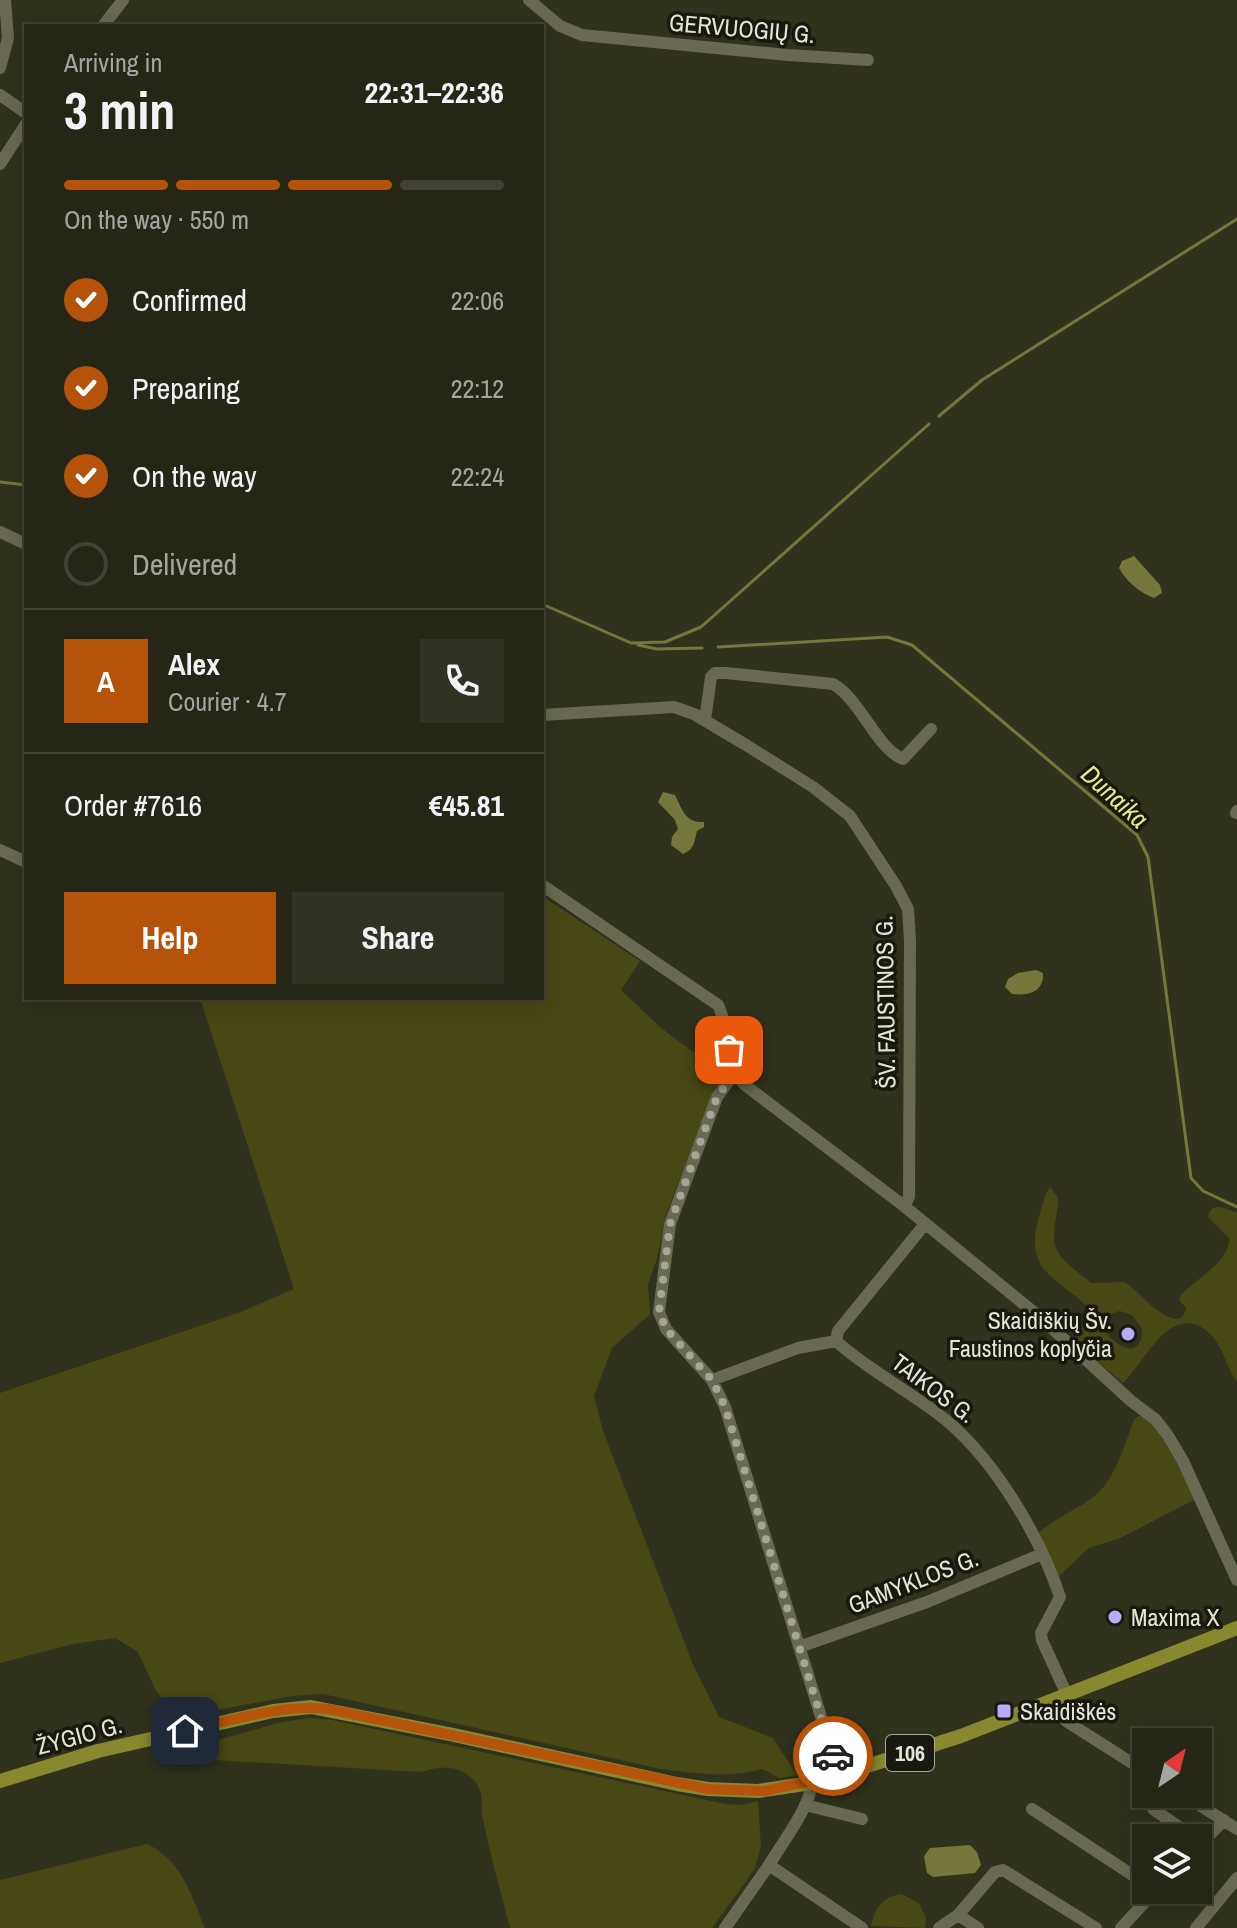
<!DOCTYPE html>
<meta charset="utf-8">
<style>
body{margin:0;font-family:"Archivo Narrow",sans-serif;background:#313223;color:#f1f3f6;height:100vh;display:flex;flex-direction:column;font-size:30px;white-space:nowrap}
*{box-sizing:border-box;margin:0}
p{font-size:26px;color:#a3a5a1}
.icon{flex:none;width:44px;height:44px;fill:none;stroke:currentColor;stroke-width:2;stroke-linecap:round;stroke-linejoin:round}
.map{position:relative;flex:1;overflow:hidden}
.panel{position:absolute;left:24px;top:24px;width:520px;height:976px;display:flex;flex-direction:column;background:#252616;border-radius:0px;box-shadow:0 4px 20px #0003,0 0 0 2px #424335}
.panel>*{flex:none}
.needle{width:52px;rotate:35deg}
.tools{position:absolute;left:1132px;top:1728px;display:grid;gap:16px}
.tools a{display:grid;place-items:center;width:80px;height:80px;border-radius:0px;background:#252616;box-shadow:0 4px 20px #0003,0 0 0 2px #424335;font-size:40px}
.pin{position:absolute;display:grid;place-items:center;width:68px;height:68px;color:#fff;margin:-34px;border-radius:16px;box-shadow:0 4px 12px #0006}
.courier{position:absolute;display:grid;place-items:center;width:80px;height:80px;margin:-40px;border:6px solid #b45309;border-radius:50%;background:#fff;color:#222;box-shadow:0 2px 10px #0007}
.overview em{font-style:normal;font-weight:700}
.overview div{display:flex;flex-direction:column-reverse}
.overview{display:flex;align-items:center;justify-content:space-between;height:136px;padding:0 40px}
h1{font-size:52px;font-weight:700;line-height:60px}
.bar{display:grid;grid-template-columns:repeat(4,1fr);gap:12px 8px;align-content:center;height:96px;padding:0 40px}
.bar i{height:10px;border-radius:6px;background:#424335}
.bar .active{background:#b45309}
.bar p{grid-column:span 4}
.line{display:flex;align-items:center;gap:20px;padding:0 40px;border-top:2px solid #424335}
.line div{flex:1}
.round{display:grid;place-items:center;flex:none;width:84px;height:84px;border-radius:0px;background:#313223}
ol{padding:0 40px;list-style:none}
li{display:flex;align-items:center;gap:24px;height:88px}
li p{margin-inline-start:auto}
li .icon{padding:8px;border-radius:50%;background:#b45309;color:#fff;stroke-width:4}
li:last-child{color:#a3a5a1}
li i{width:44px;height:44px;border:4px solid #424335;border-radius:50%}
.action{display:flex;gap:16px;margin-top:auto;padding:16px 40px}
.action a{flex:1;height:92px;border-radius:0px;background:#b45309;color:#fff;font-size:32px;font-weight:700;line-height:92px;text-align:center}
.action a+a{background:#313223;color:#f1f3f6}
.map>svg:first-child{display:block}
.green{fill:#484815;fill-rule:evenodd}
.water{fill:#75763a}
.lines{fill:none;stroke-linecap:round;stroke-linejoin:round}
.stream{stroke:#75763a;stroke-width:3}
.minor{stroke:#696953;stroke-width:12}
.major{stroke:#88882e;stroke-width:14}
.done{stroke:#a5a697;stroke-width:8;stroke-dasharray:0 14.4}
.route{stroke:#b45309;stroke-width:10}
.poi-dot{fill:#b6acf8;stroke:#191910;stroke-width:3}
.labels{text-anchor:middle;dominant-baseline:central;stroke-width:7;stroke-linejoin:round;paint-order:stroke}
.shield{fill:#191910;stroke:#a7a89c;stroke-width:2}
.shield-label{font-size:22px;font-weight:bold;fill:#e4e5d8}
.street-label{font-size:24px;fill:#e4e5d8;stroke:#191910}
.poi-label{font-size:24px;fill:#e4e5d8;stroke:#191910;text-anchor:start}
.water-label{font-size:26px;font-style:italic;fill:#e8ea8f;stroke:#191910}
</style>
<div class="map">
<svg width="1237" height="1928" viewBox="0 0 1237 1928">
<rect width="100%" height="100%" fill="#31321d"/>
<path class="green" d="M542,896l98,65 -19,29 40,38 31,23 22,4 10,11 -3,15 -14,28 -42,108 -8,42 -9,25 2,30 -38,34 -18,48 9,35 91,236 25,50 54,21 24,37 -18,3 -17,-9c-34,10 -67,4 -101,0l-338,-75 -31,2 -116,22 -21,-29 -17,-37 -23,-14 -42,6 -73,19v-270l238,-80 56,-24 -94,-291h342z
M1050,1187l8,11c0,13 -4,26 -4,40 0,20 24,33 37,45l32,-1 6,3c11,9 51,54 57,23l-7,-8 3,-6c16,-17 44,-29 48,-55l-22,-22c3,-17 19,-8 29,-4v169c-10,-14 -13,-32 -24,-45 -39,-43 -67,24 -90,46l-47,-40 -1,-7 15,-19 -1,-9c-33,-32 -66,-36 -50,-91 3,-10 5,-21 11,-30zM1120,1311l13,5 9,13c0,32 -26,18 -38,1 0,-11 5,-17 16,-19z
M1142,1415c26,22 39,54 54,84l-78,40 -29,9 -31,29 -21,-41c7,-13 47,-29 62,-44 18,-18 26,-50 36,-74z
M310,1718l22,2 393,84 18,1 15,-4 3,46 -7,23 -42,58h-202c-9,-36 -20,-73 -27,-109 -3,-13 2,-24 -7,-36 -15,-19 -34,-18 -56,-11l-223,-13 -7,-4 3,-8 89,-25z
M147,1844c35,17 44,50 58,84h-205v-48z
M902,1894l18,10 6,15 -1,9 -54,-2c4,-18 12,-30 31,-32z"/>
<path class="water" d="M1134,556l26,29 2,8 -8,5c-14,-5 -28,-17 -35,-30l3,-7z
M663,792l12,3c7,14 10,28 29,27v5l-7,4c-3,11 -2,18 -14,23l-12,-9 1,-8 6,-8 -3,-9 -17,-18z
M1036,970l7,3c1,19 -15,23 -31,21l-7,-7 3,-8 10,-6z
M970,1845l7,7 4,13 -6,8 -42,4 -6,-4 -3,-17 6,-8z"/>
<g class="lines">
<path class="stream" d="M939,416l43,-36 255,-161
M0,482l26,3
M542,604l89,39
M631,643l34,-1 36,-15 228,-203
M638,645l19,4 45,-1
M718,647l169,-10 25,8 225,190 11,22 43,321 12,13 34,16"/>
<path class="minor" d="M529,0l31,26 22,9 206,20 80,5
M103,26l20,-26
M0,68l8,-30 -3,-38
M0,95l26,18
M0,164l26,-40
M0,532l26,12
M542,715l132,-8 20,7 52,31 67,42 37,29 46,70 12,23 2,32 -1,256 -5,9
M705,720l6,-43 4,-4h11l107,11c27,15 44,65 70,75l28,-30
M1236,813l1,-2
M0,850l26,12
M542,885l176,120c13,27 6,59 27,80l159,121 138,113 89,82 24,18 12,15 16,27 54,119
M734,1074l-17,23 -47,127 -11,88 7,17 46,51 13,27 114,368
M925,1224l-87,107 -2,10c31,28 68,47 101,72 54,40 102,121 123,184l-19,36 1,7 25,55
M712,1380l86,-32 38,-7
M799,1647l128,-45 115,-48
M1051,1701l15,20 80,51
M811,1783c2,20 -31,63 -42,82l93,63
M1182,1794l55,35
M805,1805l57,14
M1032,1809l114,75
M1153,1809l42,29
M1198,1847l26,-27
M958,1915l37,-43 8,-2 93,58
M725,1928l44,-63
M939,1928l19,-13 20,13
M1121,1928l35,-38
M1196,1928l41,-50"/>
<path class="major" d="M0,1781l98,-30 175,-40 38,-4 143,28 223,49 31,5 50,2 53,-8 28,-8 122,-39 276,-108"/>
</g>
<g class="lines">
<path class="done" d="M729,1050l5,24 -17,23 -47,127 -11,88 7,17 46,51 13,27 108,349"/>
<path class="route" d="M185,1731c47,-10 95,-27 143,-22l380,80 56,2 75,-16 -6,-19"/>
</g>
<g class="poi-dot">
<circle cx="1128" cy="1334" r="8"/>
<circle cx="1115" cy="1617" r="8"/>
<rect x="996" y="1703" width="16" height="16" rx="4"/>
</g>
<g class="labels">
<rect class="shield" x="886" y="1735" width="48" height="36" rx="6"/>
<g class="shield-label">
<text x="910" y="1753">106</text>
</g>
<g class="street-label">
<text transform="translate(742 28) rotate(5)">GERVUOGIŲ G.</text>
<text transform="translate(885 1002) rotate(-91)">ŠV. FAUSTINOS G.</text>
<text transform="translate(934 1388) rotate(37)">TAIKOS G.</text>
<text transform="translate(913 1581) rotate(-21)">GAMYKLOS G.</text>
<text transform="translate(79 1735) rotate(-15)">ŽYGIO G.</text>
</g>
<g class="poi-label">
<text x="1112" y="1320" text-anchor="end">Skaidiškių Šv.<tspan x="1112" dy="28">Faustinos koplyčia</tspan></text>
<text x="1131" y="1617">Maxima X</text>
<text x="1020" y="1711">Skaidiškės</text>
</g>
<g class="water-label">
<text transform="translate(1115 796) rotate(42)">Dunaika</text>
</g>
</g>
</svg>
<div class="tools">
<a><svg class="needle" viewBox="-14 -14 28 28"><path d="M0-13l5 13h-10z" fill="#e53935"/><path d="M0 13l5-13h-10z" fill="#a3a5a1"/></svg></a>
<a><svg class="icon" aria-label="layers" viewBox="0 0 24 24"><path d="M12 4l9 5-9 5-9-5zM3 14l9 5 9-5"/></svg></a>
</div>
<div class="pin" style="left:729px;top:1050px;background:#ea580c"><svg class="icon" aria-label="bag" viewBox="0 0 24 24"><path d="M5 8h14l-1 12H6zM9 8a3 3 0 0 1 6 0"/></svg></div>
<div class="pin" style="left:185px;top:1731px;background:#1f2937"><svg class="icon" aria-label="home" viewBox="0 0 24 24"><path d="M3 11l9-7 9 7M6 9v11h12V9"/></svg></div>
<div class="courier" style="left:833px;top:1756px"><svg class="icon" aria-label="car" viewBox="0 0 24 24"><path d="M5 17H2v-5l4-1 3-4h7l3 4 3 1v5h-3M9 17h6M6 11h13"/><circle cx="7" cy="17" r="2"/><circle cx="17" cy="17" r="2"/></svg></div>
<section class="panel">
<div class="overview"><div><h1>3 min</h1><p>Arriving in</p></div><em>22:31–22:36</em></div>
<div class="bar"><i class="active"></i><i class="active"></i><i class="active"></i><i></i><p>On the way · 550 m</p></div>
<ol>
<li><svg class="icon" aria-label="check" viewBox="0 0 24 24"><path d="M5 12l5 5 9-10"/></svg>Confirmed<p>22:06</p></li>
<li><svg class="icon" aria-label="check" viewBox="0 0 24 24"><path d="M5 12l5 5 9-10"/></svg>Preparing<p>22:12</p></li>
<li><svg class="icon" aria-label="check" viewBox="0 0 24 24"><path d="M5 12l5 5 9-10"/></svg>On the way<p>22:24</p></li>
<li><i></i>Delivered</li>
</ol>
<div class="line" style="height:144px"><b class="round" style="background:#b45309;color:#fff">A</b><div><b>Alex</b><p>Courier · 4.7</p></div><a class="round"><svg class="icon" aria-label="phone" viewBox="0 0 24 24"><path d="M5 4h4l2 5-3 2q2 4 5 5l2-3 5 2v4C11 20 4 13 5 4z"/></svg></a></div>
<div class="line" style="height:104px"><div>Order #7616</div><b>€45.81</b></div>
<div class="action"><a>Help</a><a>Share</a></div>
</section>
</div>
